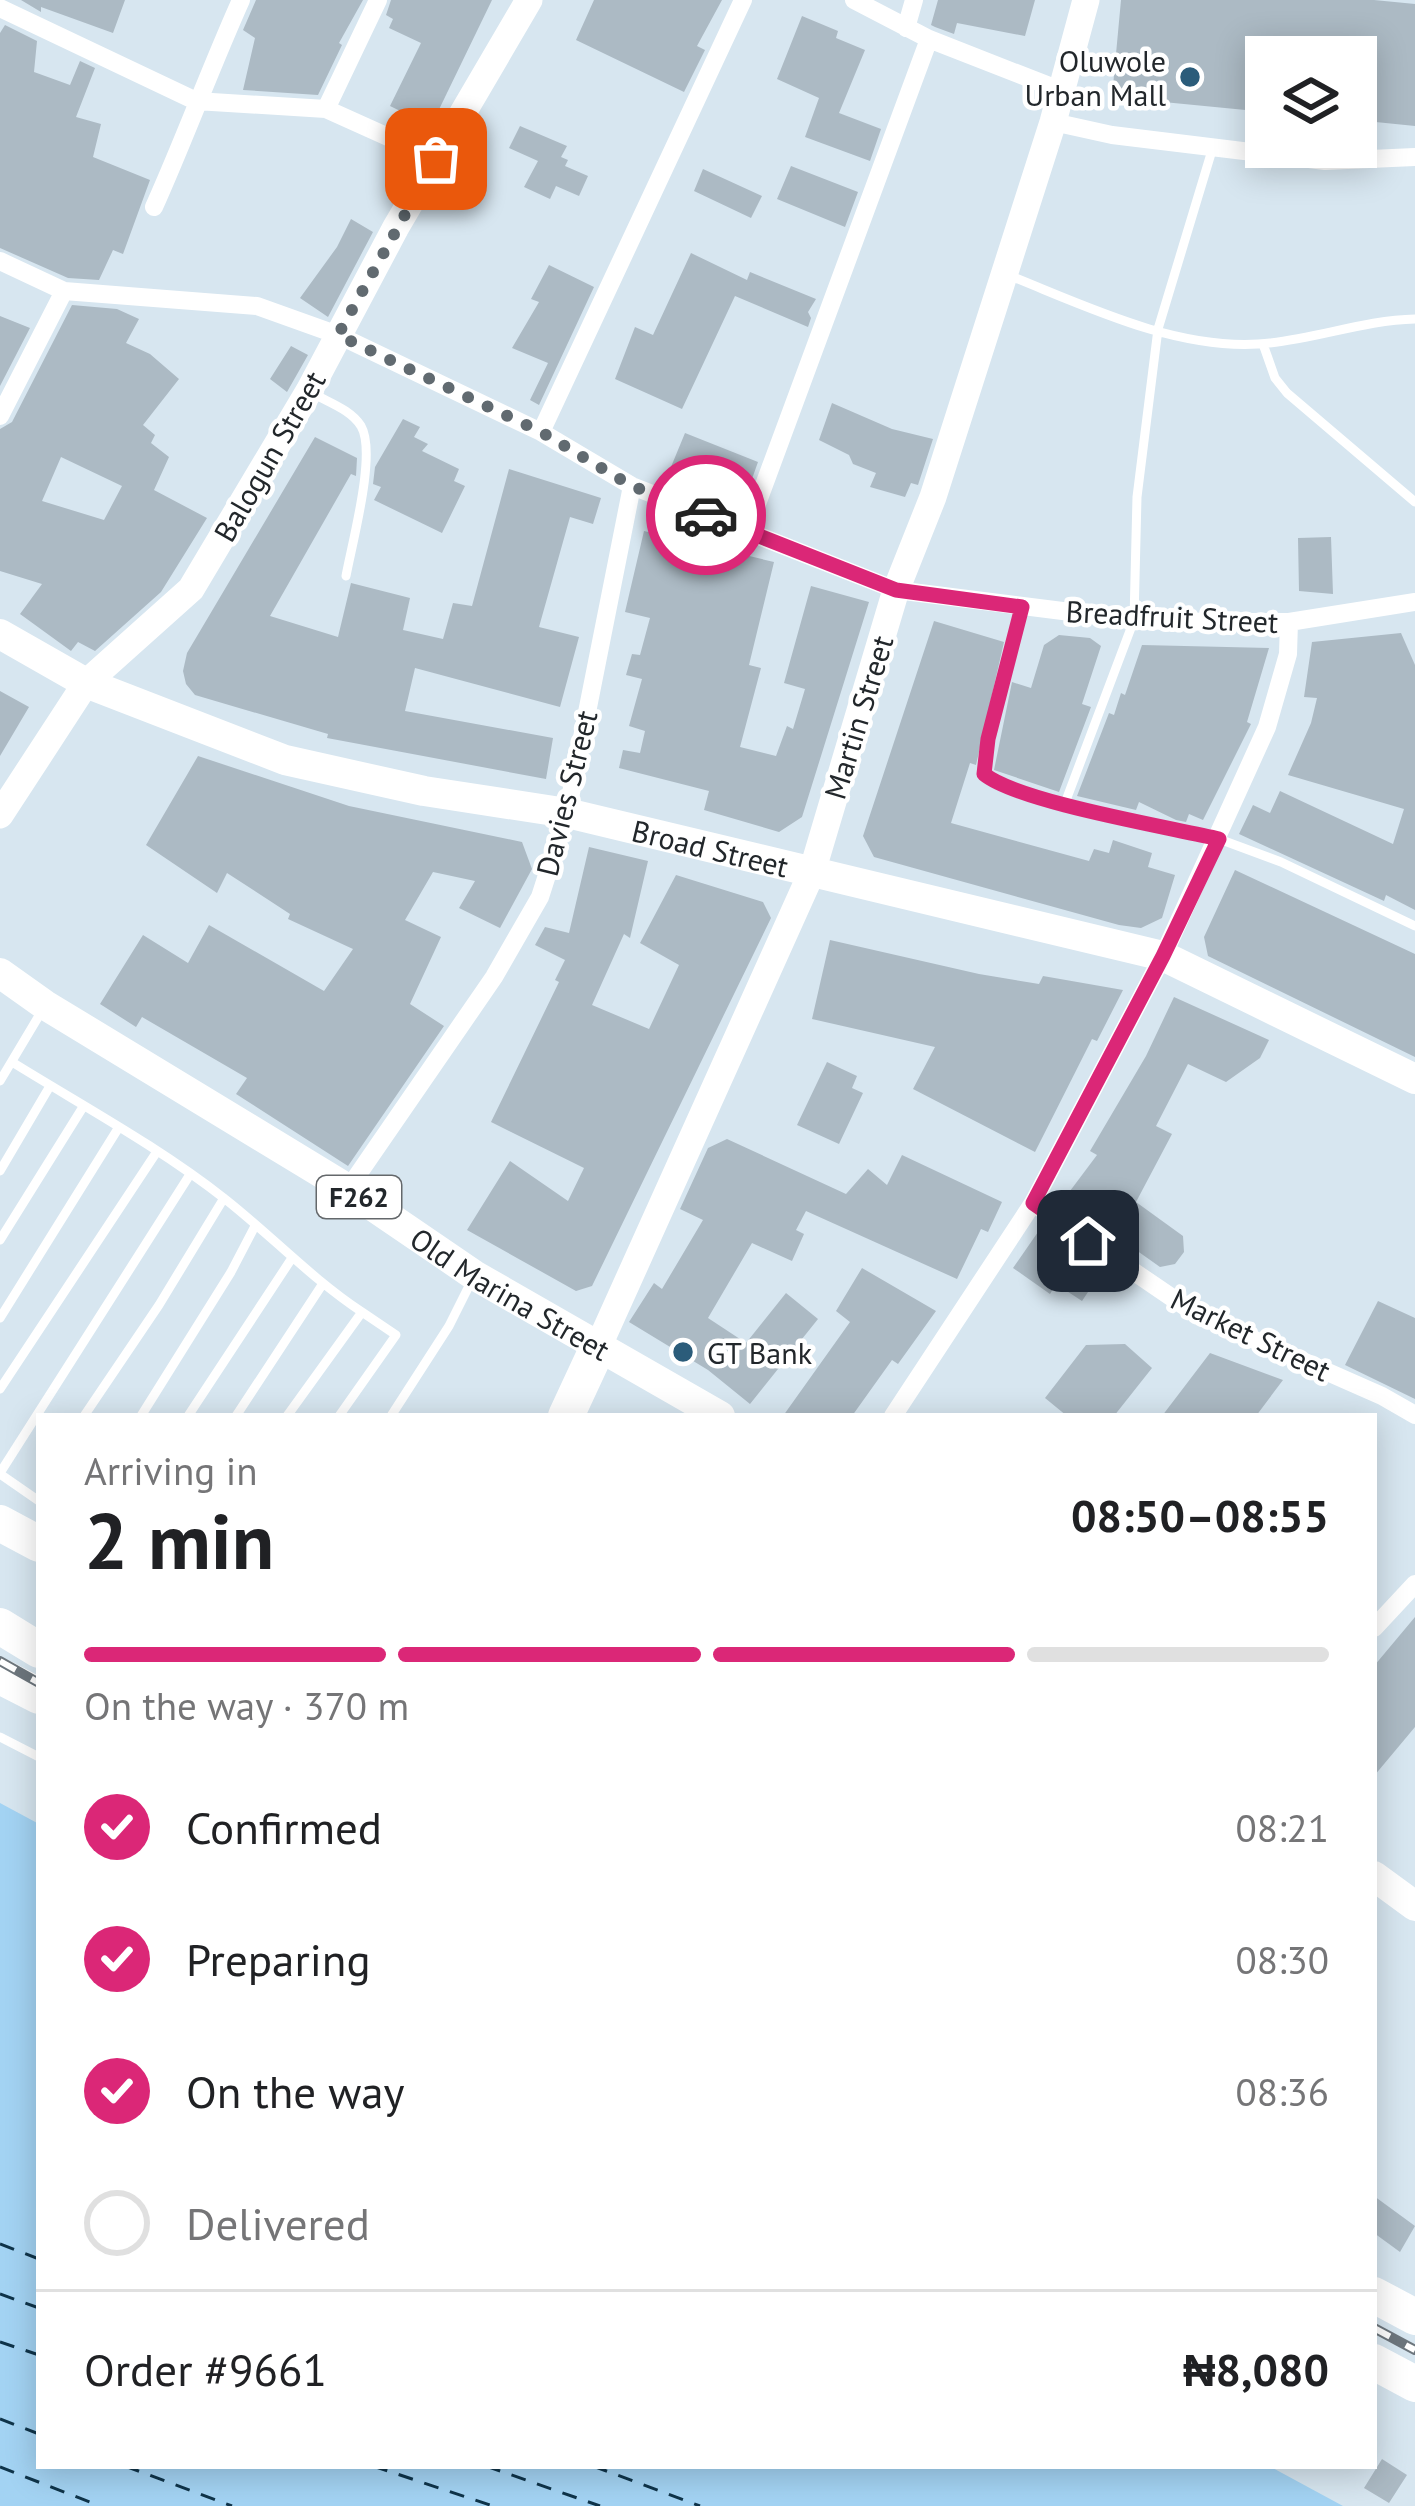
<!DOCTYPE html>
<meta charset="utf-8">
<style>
body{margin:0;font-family:"PT Sans",sans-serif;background:#f6f6f6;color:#202124;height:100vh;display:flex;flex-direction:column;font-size:45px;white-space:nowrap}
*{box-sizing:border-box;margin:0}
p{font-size:39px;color:#757577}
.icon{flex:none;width:66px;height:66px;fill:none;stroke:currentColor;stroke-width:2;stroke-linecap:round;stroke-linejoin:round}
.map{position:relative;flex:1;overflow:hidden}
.details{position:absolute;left:36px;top:1413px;width:1341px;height:1056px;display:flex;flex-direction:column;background:#fff;border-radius:0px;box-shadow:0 6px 30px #0003}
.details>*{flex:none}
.fabs{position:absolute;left:1245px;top:36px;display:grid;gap:24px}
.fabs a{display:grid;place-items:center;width:132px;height:132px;border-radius:0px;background:#fff;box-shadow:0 6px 30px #0003;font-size:60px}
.pin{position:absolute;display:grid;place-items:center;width:102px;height:102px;color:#fff;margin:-51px;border-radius:24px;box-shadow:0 6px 18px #0006}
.courier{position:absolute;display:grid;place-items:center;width:120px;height:120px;margin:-60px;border:9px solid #db2777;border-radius:50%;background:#fff;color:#222;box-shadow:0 3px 15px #0007}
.head em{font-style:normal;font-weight:600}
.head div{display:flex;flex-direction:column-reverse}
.head{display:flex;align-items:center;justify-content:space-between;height:204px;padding:0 48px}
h1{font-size:78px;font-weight:600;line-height:90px}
.bar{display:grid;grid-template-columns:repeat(4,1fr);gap:18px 12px;align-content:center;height:144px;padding:0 48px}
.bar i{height:15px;border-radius:9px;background:#e0e0e0}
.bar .current{background:#db2777}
.bar p{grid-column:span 4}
.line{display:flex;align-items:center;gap:30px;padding:0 48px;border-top:3px solid #e0e0e0}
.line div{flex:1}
ol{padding:0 48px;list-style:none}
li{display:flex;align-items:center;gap:36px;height:132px}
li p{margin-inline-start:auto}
li .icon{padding:12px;border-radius:50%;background:#db2777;color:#fff;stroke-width:4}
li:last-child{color:#757577}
li i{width:66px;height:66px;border:6px solid #e0e0e0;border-radius:50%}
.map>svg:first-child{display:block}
.water{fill:#a3d3f3}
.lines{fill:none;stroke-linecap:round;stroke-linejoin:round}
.ferry{stroke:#0f344a;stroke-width:3;stroke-dasharray:15 12;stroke-linecap:butt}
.building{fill:#acbac4;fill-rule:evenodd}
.lane{stroke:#fff;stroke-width:9}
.street{stroke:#fff;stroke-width:18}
.secondary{stroke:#fff;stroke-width:27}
.primary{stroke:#fff;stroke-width:30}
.highway{stroke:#fff;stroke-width:36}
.rail-casing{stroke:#6d767d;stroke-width:10}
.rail{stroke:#fff;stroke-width:6;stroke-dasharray:18;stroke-linecap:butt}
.done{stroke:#616a70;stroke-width:12;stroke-dasharray:0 21.6}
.route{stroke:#db2777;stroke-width:15}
.poi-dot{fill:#2b5c7a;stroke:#fff;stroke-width:4.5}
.labels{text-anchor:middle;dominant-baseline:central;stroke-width:9;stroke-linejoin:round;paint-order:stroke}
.shield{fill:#fff;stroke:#64686b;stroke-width:3}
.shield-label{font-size:27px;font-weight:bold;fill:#22272b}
.poi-label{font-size:30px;fill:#22272b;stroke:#fff;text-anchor:end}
.street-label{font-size:30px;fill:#22272b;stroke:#fff}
</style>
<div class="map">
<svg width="1415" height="2506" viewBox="0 0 1415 2506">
<rect width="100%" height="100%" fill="#d7e6f0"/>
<path class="water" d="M0,1803l39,21v642h1230l74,40h-1343z"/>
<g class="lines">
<path class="ferry" d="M0,2244l39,15
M0,2294l39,14
M0,2342l39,13
M0,2419l39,15
M125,2466l107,40
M373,2466l120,40
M486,2466l114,40
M593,2466l107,40
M0,2467l100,39"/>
</g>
<path class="building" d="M21,0h104l-12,33 -72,-26v5z
M256,0h107l-24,43 3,2 -24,50 -75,-5 12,-52 -12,-8z
M391,0h101l-61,126 -41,-20 31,-63 -32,-15 4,-9 -7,-4z
M594,0h128l-25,46 8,4 -21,42 -108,-52z
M938,0h97l-10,36 -68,-13 -3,11 -19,-7 -4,-2z
M1121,0h253l41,4v122l-59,-6v-63h-90v55l-154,-15z
M802,16l36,15 -2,7 29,12 -26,63 42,16 -11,32 -65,-24 14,-39 -42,-19z
M5,25l32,16 -3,31 36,13 10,-24 15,7 -19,49 25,7 -8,33 57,23 -27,74 -10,-4 -14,30 -31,-2 -68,-30v-215z
M520,126l47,20 -6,11 7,3 -3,6 23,10 -9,20 -23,-10 -6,13 -26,-12 14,-26 -29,-13z
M791,166l67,26 -13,35 -68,-28z
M703,169l59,27 -11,22 -57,-27z
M351,219l22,13 -45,85 -28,-19 37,-51z
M691,253l56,27 3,-8 66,27 -8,13 3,6 -3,9 -73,-31 -53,113 -67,-30 20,-52 18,8z
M549,265l45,22 -55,118 -9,-5 18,-37 -36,-15 27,-46 -8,-3z
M72,305l45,4 22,10 -13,24 24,11 29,25 -36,46 12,10 -4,8 18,14 -15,33 53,28 -46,74 -66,59 -17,-9 -7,9 -51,-37 22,-30 -42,-13v-142l12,-7zM61,457l61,29 -18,34 -62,-19z
M0,316l30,12 -30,58z
M291,346l17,9 -21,37 -17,-13z
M832,403l60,26 41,10 -15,46 -7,-2 -6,14 -35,-10 6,-14 -23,-9 -4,-9 -30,-15z
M403,419l17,8 -6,10 14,7 -6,7 37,18 -5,12 11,5 -23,47 -68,-33 7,-13 -8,-3 2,-17z
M685,433l73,29 -15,42 -7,3 -70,-28z
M315,437l42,21 -1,18 -5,-2 -81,142 68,21 13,-54 59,15 -7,32 40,9 10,-36 19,3 37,-137 92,29 -8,26 -23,-7 -31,110 40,10 -19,70 -145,-39 -10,43 148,27 -7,41 -219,-41 1,-4 -133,-39 -9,-11 -3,-13 4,-18z
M644,531l130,31 -25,103 12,3 -21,79 36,9 11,-30 6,3 12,-40 -21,-6 27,-97 58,16 -67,215 -23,15 -75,-22 5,-19 -90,-23 4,-18 17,3 5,-22 -16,-5 13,-47 -16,-4 6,-21 8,1 10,-37 -25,-6z
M1331,537l2,57 -34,-3 -1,-53z
M934,621l70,21 -28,123 -6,-2 -19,60 138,38 5,-12 15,4 4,-13 39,13 -4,14 27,8 -13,43 -21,10 -22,-3 -245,-68 -11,-21z
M1401,633l14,32v245l-29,-15 -2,6 -145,-67 14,-29 17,8 10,-22 113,53 11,-35 -116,-34 23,-52 6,-25 -13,-1 8,-55z
M1059,635l31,3 11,8 -19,58 9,3 -32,85 -65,-22 18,-88 19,6 13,-43z
M1142,645l127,3 -22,74 4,2 -48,96 -14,-6 -3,8 -10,-2 -37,-18 -3,8 -59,-14 32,-83 5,2 7,-22 4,2z
M0,691l29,16 -29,49z
M198,756l151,50 173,36 10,27 -32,59 -41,-20 16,-27 -42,-9 -28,48 36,17 -31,67 34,22 -96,140 -112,-72 11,-16 -105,-61 -6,10 -36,-23 43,-69 45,28 21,-38 115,66 29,-42 -65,-30 2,-5 -63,-41 -10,20 -71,-48z
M589,847l59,14 -18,77 -6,-4 -32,71 57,24 30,-64 -39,-22 36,-68 87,27 8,16 -179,368 -16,5 -109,-61 43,-69 58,40 16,-33 -93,-46 68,-140 -4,-2 10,-20 -30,-15 10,-18 24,6z
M1235,870l180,84v103l-207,-101 -4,-19z
M830,940l149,34 60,10 4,-8 80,14 -26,51 -5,-2 -57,113 -122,-63 22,-42 -123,-28z
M1174,997l95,43 -9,18 -34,24 -38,-18 -32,62 16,8 -36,68 47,34 1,16 -9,12 -15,3 -96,-68 33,-44 -7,-4 56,-95z
M827,1062l30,14 -5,12 11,5 -24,51 -42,-19z
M727,1139l119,55 22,-25 19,16 15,-30 100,47 -14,30 -7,-3 -24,50 -151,-68 -10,19 8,4 -12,27 -40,-18 -44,75 38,25 40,-50 32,26 -68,85 -42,-34 -79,-48 25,-39 8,6 41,-69 -23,-11 28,-61z
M1038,1232l62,42 -18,27 -26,-17 -6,10 -37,-26z
M862,1268l74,43 -38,53 -6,-4 -40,56h-69l67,-94 -14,-11z
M1378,1301l37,17v81l-70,-34z
M1125,1344l27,24 -38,48h-47l-22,-18 41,-53z
M1210,1353l73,27 -27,36h-94z
M1415,1617v110l-41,49v-110z
M1374,2196l41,30 -15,26 -26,-19z
M1382,2459l25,16 -18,28 -25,-15z"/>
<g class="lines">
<path class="lane" d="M1213,147l-55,182 -21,168 -3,123 -69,183 154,36 62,23 134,64
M1008,275c78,31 165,74 250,69 53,-3 104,-24 157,-25
M1263,344l12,34 12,15 128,109
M314,394c16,9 37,16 47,32 16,27 -9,117 -15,150
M1022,607l-34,132 -4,35 18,12 63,17
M12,1062c71,44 147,85 213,137 47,37 87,80 137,113l-75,104
M0,1081l43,-72
M0,1171l50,-85
M0,1240l83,-133
M0,1318l119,-191
M0,1389l156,-236
M84,1416l75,-111 65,-107
M141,1416l90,-144 24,-46
M188,1416l104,-158
M236,1416l86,-131
M339,1416l57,-81 -34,-23
M391,1416l58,-90 22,-44
M0,1473l189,-297
M0,1474l39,27
M0,1737l39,20"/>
<path class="street" d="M854,0l75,39 133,52
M0,8l196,93 130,8 111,50
M906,28l8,-28
M326,109l52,-109
M1053,122l59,13 213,26 90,-4
M154,207c31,-69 56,-138 87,-207
M0,261l64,30 193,15 81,29 203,97 91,54 264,104 238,30 77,2h78l126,-20
M0,416l64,-125
M541,432l202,-432
M747,531l182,-492
M348,1189l146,-212 46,-80 27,-84 65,-327
M1033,1203l163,111 186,82 33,19
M893,1416l140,-213 130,-247 104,-229 21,-73 1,-32
M1374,1628l41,-44"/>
<path class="secondary" d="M0,815l86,-132 105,-94 118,-198 87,-164 133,-227
M599,1345l213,-473 84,-282 37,-93 120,-375 33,-122"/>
<g class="primary">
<path id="s1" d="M0,634l86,49 199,77 139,31 143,22 596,143 252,123"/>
<path id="s2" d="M0,973l45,32 303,184 126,86 246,141"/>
<path d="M1374,1876l41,30"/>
</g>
<path class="highway" d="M566,1416l33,-71
M0,1523l39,21
M0,1626l39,24
M0,1676l39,20
M1374,2295l41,22
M1374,2362l41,22"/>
<g class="rail-casing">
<path id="rail" d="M0,1661l39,22
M1374,2328l41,22"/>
</g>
<use href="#rail" class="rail"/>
</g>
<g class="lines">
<path class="done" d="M436,159l-98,176 203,97 91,54 74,29"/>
<path class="route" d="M706,515l190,75 126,17 -34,132 -4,35c34,28 184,53 235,65l-56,117 -130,247 55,38"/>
</g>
<g class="poi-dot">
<circle cx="1190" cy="77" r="12"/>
<circle cx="683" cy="1352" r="12"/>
</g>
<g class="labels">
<rect class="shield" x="317" y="1176" width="84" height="42" rx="9"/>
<g class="shield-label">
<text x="359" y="1197">F262</text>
</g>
<g class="poi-label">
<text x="1166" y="60">Oluwole<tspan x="1166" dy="34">Urban Mall</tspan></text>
<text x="707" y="1352" text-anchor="start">GT Bank</text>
</g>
<g class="street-label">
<text transform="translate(269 456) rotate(-60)">Balogun Street</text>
<text transform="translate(1172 616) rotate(3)">Breadfruit Street</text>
<text transform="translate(858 717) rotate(-73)">Martin Street</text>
<text transform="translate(566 793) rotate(-76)">Davies Street</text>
<text stroke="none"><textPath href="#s1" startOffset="747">Broad Street</textPath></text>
<text stroke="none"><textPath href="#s2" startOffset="603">Old Marina Street</textPath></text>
<text transform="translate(1251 1334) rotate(26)">Market Street</text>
</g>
</g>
</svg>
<div class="fabs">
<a><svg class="icon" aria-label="layers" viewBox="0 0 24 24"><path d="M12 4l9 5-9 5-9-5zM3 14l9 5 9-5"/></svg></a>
</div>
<div class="pin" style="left:436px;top:159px;background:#ea580c"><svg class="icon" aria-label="bag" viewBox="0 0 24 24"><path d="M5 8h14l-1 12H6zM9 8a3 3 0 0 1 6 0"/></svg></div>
<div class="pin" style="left:1088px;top:1241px;background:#1f2937"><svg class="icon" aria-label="home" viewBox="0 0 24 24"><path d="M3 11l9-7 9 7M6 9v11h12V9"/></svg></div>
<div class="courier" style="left:706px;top:515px"><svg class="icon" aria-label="car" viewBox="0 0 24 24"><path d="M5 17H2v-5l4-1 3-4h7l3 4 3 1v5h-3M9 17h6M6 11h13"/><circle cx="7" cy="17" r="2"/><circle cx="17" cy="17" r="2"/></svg></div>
<section class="details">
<div class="head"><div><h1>2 min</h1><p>Arriving in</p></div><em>08:50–08:55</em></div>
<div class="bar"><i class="current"></i><i class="current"></i><i class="current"></i><i></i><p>On the way · 370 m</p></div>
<ol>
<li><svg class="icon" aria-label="check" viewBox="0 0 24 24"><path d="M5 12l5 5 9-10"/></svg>Confirmed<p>08:21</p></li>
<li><svg class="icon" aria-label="check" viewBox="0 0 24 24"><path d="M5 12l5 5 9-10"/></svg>Preparing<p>08:30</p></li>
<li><svg class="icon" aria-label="check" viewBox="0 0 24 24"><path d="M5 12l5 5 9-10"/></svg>On the way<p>08:36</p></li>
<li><i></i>Delivered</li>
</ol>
<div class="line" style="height:156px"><div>Order #9661</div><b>₦8,080</b></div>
</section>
</div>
